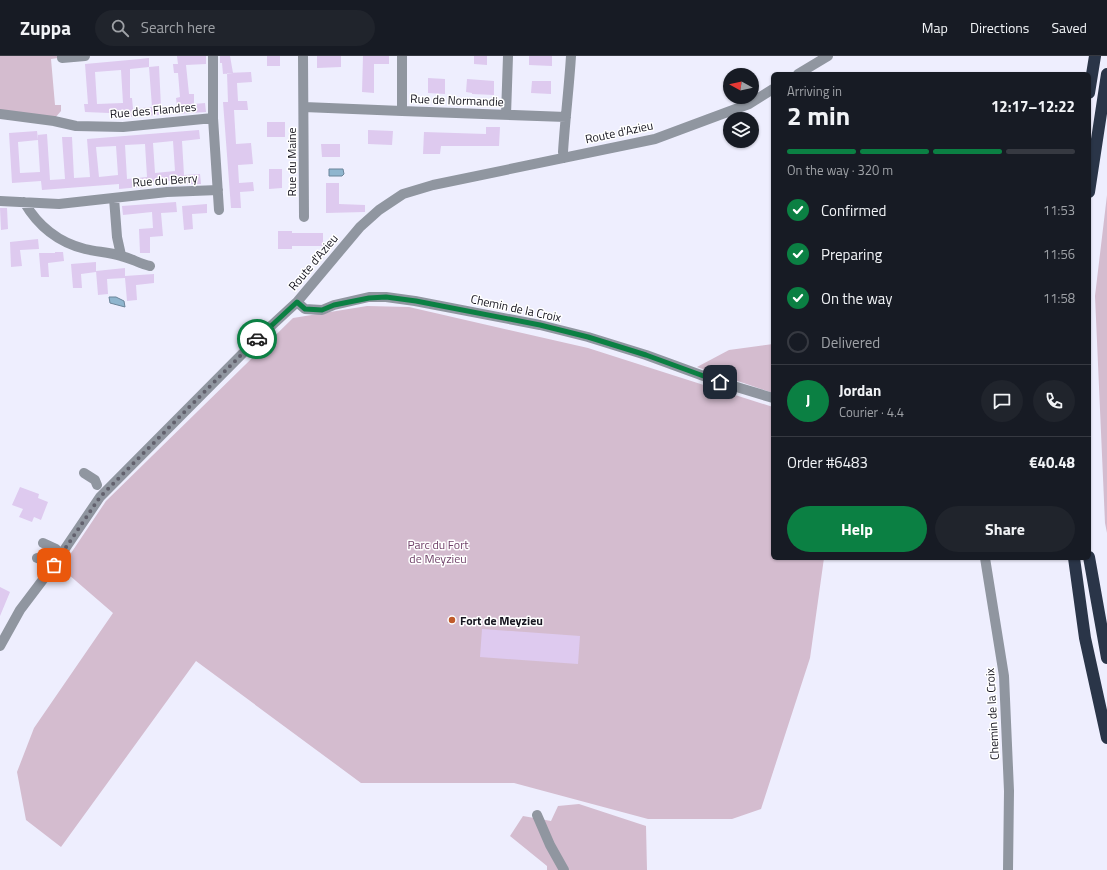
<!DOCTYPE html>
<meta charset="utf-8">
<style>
body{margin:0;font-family:"Titillium Web",sans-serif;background:#20242c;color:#f1f3f6;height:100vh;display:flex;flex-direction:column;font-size:15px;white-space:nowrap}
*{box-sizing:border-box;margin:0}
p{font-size:13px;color:#9ea1a6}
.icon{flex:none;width:22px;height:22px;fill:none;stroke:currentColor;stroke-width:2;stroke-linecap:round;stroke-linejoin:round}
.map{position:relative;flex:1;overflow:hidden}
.panel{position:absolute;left:771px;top:16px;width:320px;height:488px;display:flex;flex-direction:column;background:#171b24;border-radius:6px;box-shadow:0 1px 3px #0004}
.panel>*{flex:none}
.needle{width:26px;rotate:278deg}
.buttons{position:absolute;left:723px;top:12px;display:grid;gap:8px}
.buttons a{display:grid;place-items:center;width:36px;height:36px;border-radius:50%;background:#171b24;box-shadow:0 1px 3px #0004;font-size:20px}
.pin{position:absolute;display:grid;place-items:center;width:34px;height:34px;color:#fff;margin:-17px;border-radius:8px;box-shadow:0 2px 6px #0006}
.courier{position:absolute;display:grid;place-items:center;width:40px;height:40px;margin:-20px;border:3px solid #0b8043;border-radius:50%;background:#fff;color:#222;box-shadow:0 1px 5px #0007}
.overview em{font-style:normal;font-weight:700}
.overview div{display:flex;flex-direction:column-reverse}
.overview{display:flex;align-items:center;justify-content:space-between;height:68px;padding:0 16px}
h1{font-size:26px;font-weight:700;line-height:30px}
.bar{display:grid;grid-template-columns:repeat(4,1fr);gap:6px 4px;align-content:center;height:48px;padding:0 16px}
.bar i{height:5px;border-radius:3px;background:#363941}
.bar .on{background:#0b8043}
.bar p{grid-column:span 4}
.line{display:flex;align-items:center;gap:10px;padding:0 16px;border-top:1px solid #363941}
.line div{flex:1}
.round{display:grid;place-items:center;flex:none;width:42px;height:42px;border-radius:21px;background:#20242c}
ol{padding:0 16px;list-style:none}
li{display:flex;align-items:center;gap:12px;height:44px}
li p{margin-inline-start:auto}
li .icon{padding:4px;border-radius:50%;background:#0b8043;color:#fff;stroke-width:4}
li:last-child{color:#9ea1a6}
li i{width:22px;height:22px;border:2px solid #363941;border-radius:50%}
.primary-button{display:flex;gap:8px;margin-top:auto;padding:8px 16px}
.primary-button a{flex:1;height:46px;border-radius:24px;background:#0b8043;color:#fff;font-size:16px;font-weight:700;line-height:46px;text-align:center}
.primary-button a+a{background:#20242c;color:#f1f3f6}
header{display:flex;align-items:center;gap:24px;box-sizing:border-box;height:56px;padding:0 20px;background:#171b24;border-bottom:1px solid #363941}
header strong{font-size:19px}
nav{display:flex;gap:22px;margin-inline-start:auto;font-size:14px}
.search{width:280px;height:36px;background:#20242c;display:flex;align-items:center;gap:10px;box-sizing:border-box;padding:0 14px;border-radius:22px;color:#9ea1a6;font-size:15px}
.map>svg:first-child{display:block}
.green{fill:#d4bccf}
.water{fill:#8fb5ce;stroke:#6b859a}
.building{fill:#decaef;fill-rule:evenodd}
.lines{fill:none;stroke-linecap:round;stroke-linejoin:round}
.minor{stroke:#9096a0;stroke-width:10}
.highway{stroke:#2a3548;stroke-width:12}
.done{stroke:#62616d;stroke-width:4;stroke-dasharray:0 7.2}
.route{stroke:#0b8043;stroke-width:5}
.poi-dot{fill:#c05b2b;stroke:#fff;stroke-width:1.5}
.labels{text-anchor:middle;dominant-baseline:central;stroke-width:3;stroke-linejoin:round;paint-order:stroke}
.street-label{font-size:12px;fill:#16151f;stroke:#fff}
.park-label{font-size:12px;fill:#71436a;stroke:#fff}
.poi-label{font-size:12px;font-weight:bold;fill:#16151f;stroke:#fff;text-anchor:start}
</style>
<header>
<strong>Zuppa</strong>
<div class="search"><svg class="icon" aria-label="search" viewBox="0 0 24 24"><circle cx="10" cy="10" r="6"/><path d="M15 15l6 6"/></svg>Search here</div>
<nav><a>Map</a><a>Directions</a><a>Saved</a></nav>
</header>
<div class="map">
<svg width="1107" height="814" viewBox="0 0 1107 814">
<rect width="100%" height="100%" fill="#eeeefe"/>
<path class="green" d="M0,0h58v2l-7,1 4,46h6v6l-6,7 -55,-4z
M1107,139v338l-2,-10 -10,-227z
M367,250l42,1 179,41 185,59v151h51l-14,100 -49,151 -29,10h-84l-134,-36h-153l-165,-122 -135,186 -35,-27 -9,-48 17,-44 79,-115 -52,-45 45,-67 187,-183z
M773,288v49l-76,-26 32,-17z
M579,748l67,22 1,44h-100v-4l-37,-30 13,-20 28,5 7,-15z"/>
<path class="water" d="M329,113h14l1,5 -2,2h-13z
M109,241h7l8,4 1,6 -15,-4z"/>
<path class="building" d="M177,0h29v8l-20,1 3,29h5v10l11,-1 1,9 -81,5 -1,-6 -15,2 -24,-1 -1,-8h4l-3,-40 55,-5 9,-1v9l-19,2v29h2l1,11 19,-2 -3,-40 10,-1 2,41 16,-1 -1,-8 4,-1 -2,-24h-4l-1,-9h5zM121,14l2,33 -26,1 -2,-32z
M220,0h10l3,17 -10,1 -1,-11h-2z
M267,0h13v10h-13z
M317,0h24v11l-24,1z
M363,0h26v8h-15v29l-12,-1z
M474,0h13v9l-13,-1z
M529,0h23v10l-23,-1z
M251,16l1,10 -15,1 1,18h9l1,9h-14l2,34 15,-1 2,21 -15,1 1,18 14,-1 1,9 -14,1 1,16h-10l-8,-106h5l-1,-29z
M428,22l17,1v15l-17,-1z
M467,23l27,2v14l-22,-1v-1l-6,-1z
M532,25h19v13l-20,-1z
M267,66h18v15h-18z
M486,71h14l-1,19h-58l-1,8h-17l1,-22 62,2z
M199,74l1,9 -18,2 2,34 16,-1 1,10h-25v-3h-8l-20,1v5l-8,1v-1l-21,2v-5l-77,6 -1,-9 -29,2 -3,-50 28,-2 1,9 -1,-5 10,-1 3,46 15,-1 -3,-42h10l2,41 16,-1 -3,-38zM38,84l2,32 -20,1 -2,-31zM173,85l2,30 -20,2 -2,-30zM145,88l2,33 -20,2 -2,-34zM116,90l2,29 -19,2 -3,-30z
M368,74l25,1 -1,14 -24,-1z
M321,88h19v13h-18z
M269,113h13v19l-13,1z
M326,127h13v21l26,1v7l-39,1z
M176,146l1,10 -16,1 2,23 -13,1v16h-10l-1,-24 14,-1 -1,-16 -29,3 -1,-9z
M207,148v9l-15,1 1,15 -9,1 -2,-24z
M0,152h7l1,21 -7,1z
M278,175h14v2h31v13h-31v3h-14z
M38,183l1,10 -19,1 2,16 -11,1 -1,-25z
M55,196h8l1,9 -16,2 1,14h-8l-2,-24h16z
M96,206v10l-15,2 1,14h-9l-2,-24z
M125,212v8l29,-2v9l-18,2 1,15 -10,1 -2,-23 -18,1 1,15 -10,1 -2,-24z
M20,431l19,7 -1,4 10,4 -7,18 -7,-3 -2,5 -13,-5 4,-8 -11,-4z
M0,531l10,5 -10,24z
M482,573l98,7 -2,28 -98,-7z"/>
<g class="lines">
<path class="minor" d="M62,0v2l23,-2
M213,0v62l6,92
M303,0l1,161
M402,0v55l164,6
M798,18l30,-18
M304,51l98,4
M0,58l54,7 22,5 47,1 90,-9
M506,59l2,-59
M564,102l-1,-6c2,-32 6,-64 8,-96
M114,142l3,39 4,18
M0,145l59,3 108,-12 51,-2
M24,146c14,24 33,40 61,47 12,3 24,3 36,7 10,2 19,8 29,10
M297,246l8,7 17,1 12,-5 35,-8h17l29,4 125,24 48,12 58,18 74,27 53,16
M84,417l11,7 2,5
M43,487l13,6
M37,502l17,7
M985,502l19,118 5,115 -1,79
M0,590l20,-36 34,-45 46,-68 158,-159 39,-36 63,-75 19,-17 24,-16 30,-9 222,-46 94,-35 24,-15
M537,759l13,30 14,25"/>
<path class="highway" d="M1089,37l6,-37
M1089,136l18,-118
M1089,501l18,101
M1074,502l11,80 22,100"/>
</g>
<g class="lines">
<path class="done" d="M54,509l46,-68 157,-158"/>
<path class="route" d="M257,283l40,-37 8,7 17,1 12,-5 35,-7 17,-1 30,4 124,24 48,12 58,18 74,27"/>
</g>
<circle class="poi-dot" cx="452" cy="564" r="4"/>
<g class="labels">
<g class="street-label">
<text transform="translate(457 44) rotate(2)">Rue de Normandie</text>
<text transform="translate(153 54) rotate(-5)">Rue des Flandres</text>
<text transform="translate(619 76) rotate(-12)">Route d'Azieu</text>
<text transform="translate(291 106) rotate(-90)">Rue du Maine</text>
<text transform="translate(165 124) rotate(-4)">Rue du Berry</text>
<text transform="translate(313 206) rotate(-50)">Route d'Azieu</text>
<text transform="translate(516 252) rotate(12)">Chemin de la Croix</text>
<text transform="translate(992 658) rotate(-93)">Chemin de la Croix</text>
</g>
<g class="park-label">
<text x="438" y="488">Parc du Fort<tspan x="438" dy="14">de Meyzieu</tspan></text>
</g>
<g class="poi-label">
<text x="460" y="564">Fort de Meyzieu</text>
</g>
</g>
</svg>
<div class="buttons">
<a><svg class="needle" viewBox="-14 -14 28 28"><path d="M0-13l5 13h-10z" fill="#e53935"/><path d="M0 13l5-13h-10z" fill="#9ea1a6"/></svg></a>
<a><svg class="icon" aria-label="layers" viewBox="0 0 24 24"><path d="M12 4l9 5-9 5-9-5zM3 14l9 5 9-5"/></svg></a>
</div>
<div class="pin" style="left:54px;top:509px;background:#ea580c"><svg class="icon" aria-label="bag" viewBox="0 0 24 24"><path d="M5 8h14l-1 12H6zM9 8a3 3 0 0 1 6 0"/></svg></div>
<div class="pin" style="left:720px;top:326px;background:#1f2937"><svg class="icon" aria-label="home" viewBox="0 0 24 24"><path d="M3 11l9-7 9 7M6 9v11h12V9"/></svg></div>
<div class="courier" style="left:257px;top:283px"><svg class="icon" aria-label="car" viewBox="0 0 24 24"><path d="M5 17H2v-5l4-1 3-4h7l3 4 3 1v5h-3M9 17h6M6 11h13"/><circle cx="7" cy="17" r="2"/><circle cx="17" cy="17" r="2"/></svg></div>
<section class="panel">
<div class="overview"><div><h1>2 min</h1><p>Arriving in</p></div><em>12:17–12:22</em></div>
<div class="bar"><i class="on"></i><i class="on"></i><i class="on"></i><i></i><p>On the way · 320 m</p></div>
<ol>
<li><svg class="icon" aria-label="check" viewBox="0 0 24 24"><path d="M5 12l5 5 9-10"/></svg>Confirmed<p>11:53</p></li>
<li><svg class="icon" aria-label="check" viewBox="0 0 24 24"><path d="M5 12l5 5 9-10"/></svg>Preparing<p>11:56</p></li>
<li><svg class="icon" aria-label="check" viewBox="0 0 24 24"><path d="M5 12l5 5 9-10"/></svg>On the way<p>11:58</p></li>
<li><i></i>Delivered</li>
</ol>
<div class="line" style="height:72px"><b class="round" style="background:#0b8043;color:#fff">J</b><div><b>Jordan</b><p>Courier · 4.4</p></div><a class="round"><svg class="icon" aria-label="chat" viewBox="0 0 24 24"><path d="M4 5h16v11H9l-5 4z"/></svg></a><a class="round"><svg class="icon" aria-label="phone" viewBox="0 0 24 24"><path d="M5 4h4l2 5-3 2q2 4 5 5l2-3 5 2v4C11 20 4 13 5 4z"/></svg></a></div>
<div class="line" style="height:52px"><div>Order #6483</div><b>€40.48</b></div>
<div class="primary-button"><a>Help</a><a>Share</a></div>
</section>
</div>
